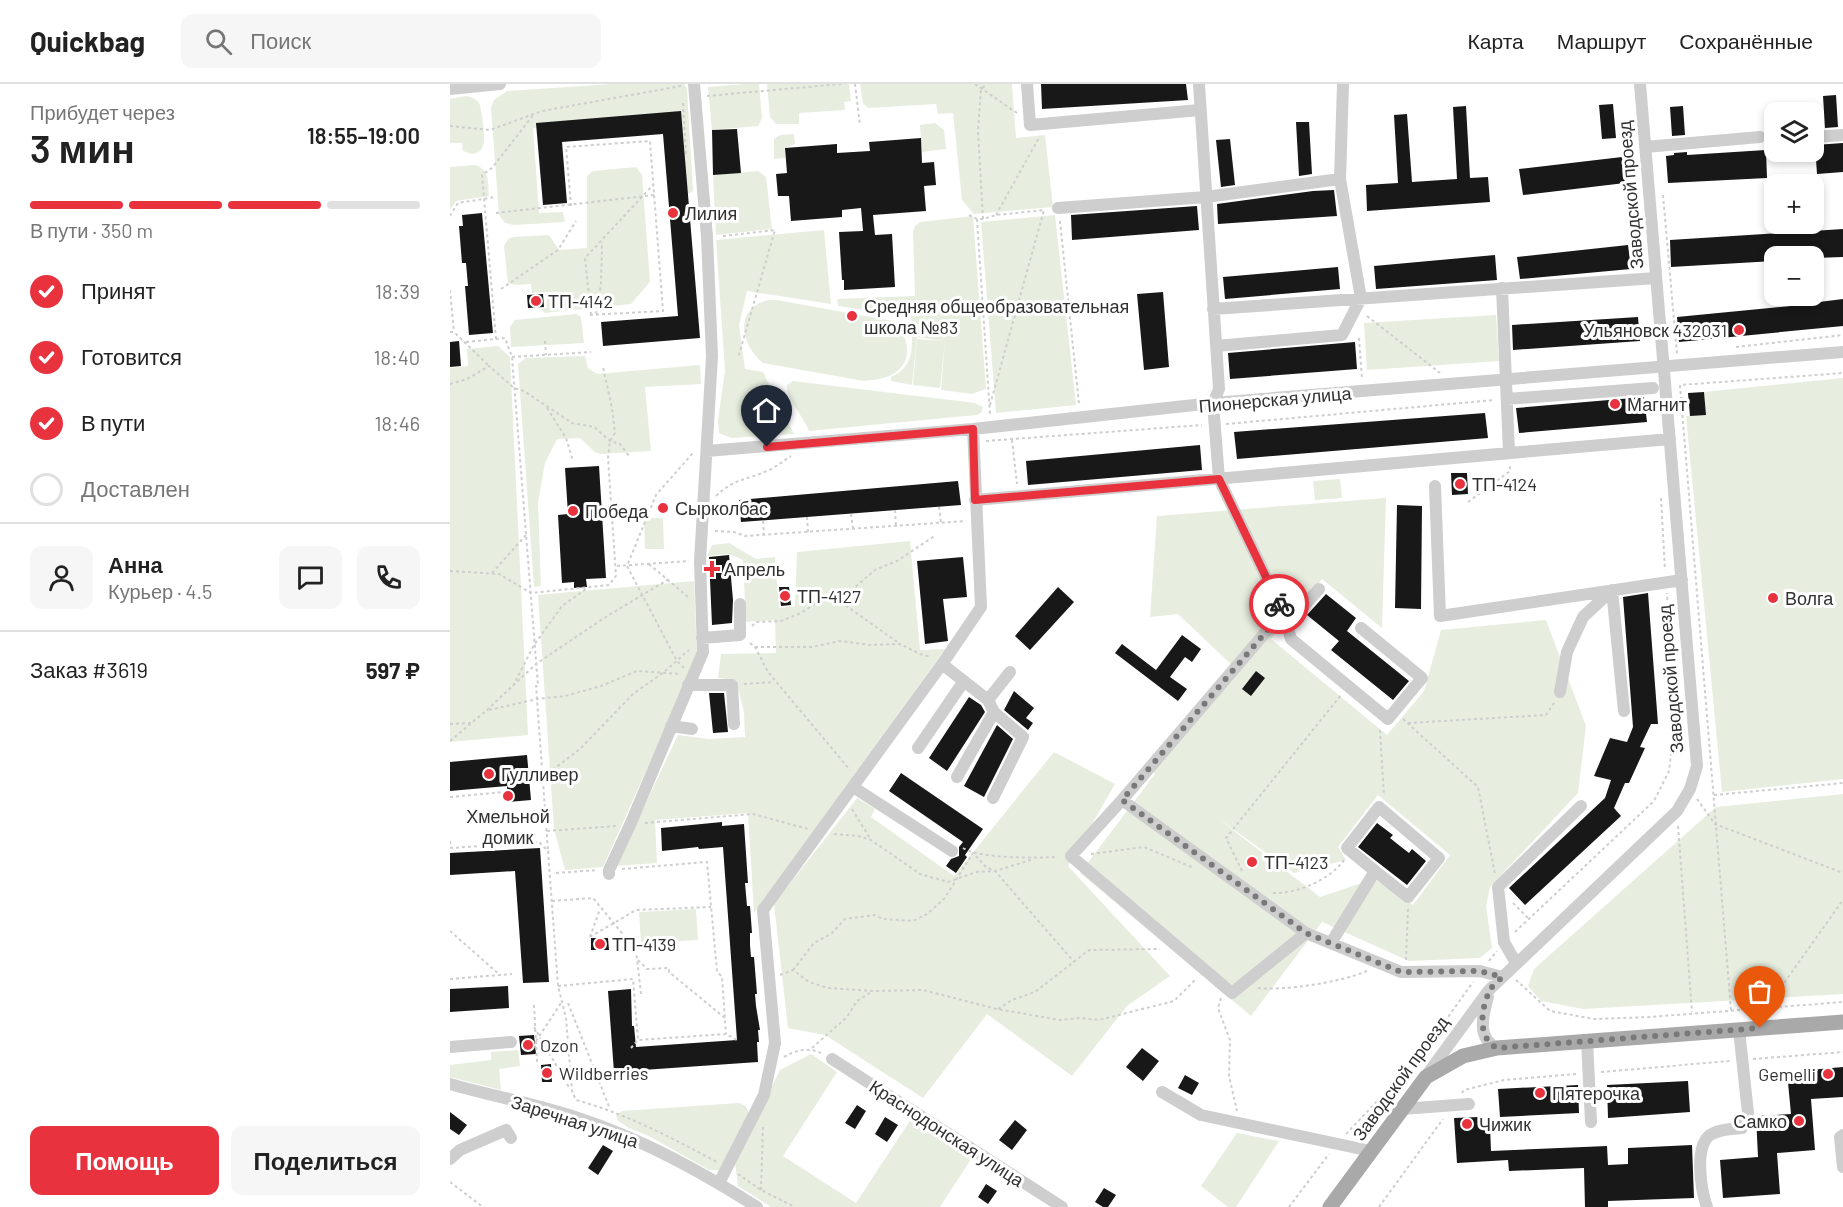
<!DOCTYPE html>
<html lang="ru">
<meta charset="utf-8">
<style>
body{margin:0;font-family:Barlow,sans-serif;background:#f6f6f6;color:#222;height:100vh;display:flex;flex-direction:column;font-size:22px;white-space:nowrap}
*{box-sizing:border-box;margin:0}
p{font-size:20px;color:#767676}
.icon{flex:none;width:33px;height:33px;fill:none;stroke:currentColor;stroke-width:2;stroke-linecap:round;stroke-linejoin:round}
.map{position:relative;flex:1;overflow:hidden}
.drawer{display:flex;flex-direction:column;background:#fff;width:450px}
.drawer>*{flex:none}
.buttons{position:absolute;left:1314px;top:18px;display:grid;gap:12px}
.buttons a{display:grid;place-items:center;width:60px;height:60px;border-radius:12px;background:#fff;box-shadow:0 3px 9px #0003;font-size:30px}
.pin{position:absolute;display:grid;place-items:center;width:51px;height:51px;color:#fff;margin:-62px -26px;border-radius:50% 50% 50% 0;rotate:-45deg;box-shadow:0 0 6px #0007}
.pin .icon{rotate:45deg}
.courier{position:absolute;display:grid;place-items:center;width:60px;height:60px;margin:-30px;border:4px solid #e8323e;border-radius:50%;background:#fff;color:#222;box-shadow:0 2px 8px #0007}
.head em{font-style:normal;font-weight:600}
.head div{display:flex;flex-direction:column-reverse}
.head{display:flex;align-items:center;justify-content:space-between;height:102px;padding:0 30px}
h1{font-size:39px;font-weight:600;line-height:45px}
.bar{display:grid;grid-template-columns:repeat(4,1fr);gap:9px 6px;align-content:center;height:72px;padding:0 30px}
.bar i{height:8px;border-radius:4px;background:#e0e0e0}
.bar .current{background:#e8323e}
.bar p{grid-column:span 4}
.line{display:flex;align-items:center;gap:15px;padding:0 30px;border-top:2px solid #e0e0e0}
.line div{flex:1}
.round{display:grid;place-items:center;flex:none;width:63px;height:63px;border-radius:12px;background:#f6f6f6}
ol{padding:0 30px;list-style:none}
li{display:flex;align-items:center;gap:18px;height:66px}
li p{margin-inline-start:auto}
li .icon{padding:6px;border-radius:50%;background:#e8323e;color:#fff;stroke-width:4}
li:last-child{color:#767676}
li i{width:33px;height:33px;border:3px solid #e0e0e0;border-radius:50%}
.button{display:flex;gap:12px;margin-top:auto;padding:12px 30px}
.button a{flex:1;height:69px;border-radius:12px;background:#e8323e;color:#fff;font-size:24px;font-weight:600;line-height:69px;text-align:center}
.button a+a{background:#f6f6f6;color:#222}
header{display:flex;align-items:center;gap:36px;box-sizing:border-box;height:84px;padding:0 30px;background:#fff;border-bottom:2px solid #e0e0e0}
header strong{font-size:28px}
nav{display:flex;gap:33px;margin-inline-start:auto;font-size:21px}
.search{width:420px;height:54px;background:#f6f6f6;display:flex;align-items:center;gap:15px;box-sizing:border-box;padding:0 21px;border-radius:12px;color:#767676;font-size:22px}
main{display:flex;flex:1;min-height:0}
.map>svg:first-child{display:block}
.green{fill:#e7eedf;fill-rule:evenodd}
.building{fill:#181818}
.lines{fill:none;stroke-linecap:round;stroke-linejoin:round}
.path{stroke:#cecece;stroke-width:2;stroke-dasharray:3 3;stroke-linecap:butt}
.minor{stroke:#cecece;stroke-width:12}
.major{stroke:#a9a9a9;stroke-width:15}
.done{stroke:#797979;stroke-width:6;stroke-dasharray:0 10.8}
.route{stroke:#e8323e;stroke-width:8}
.poi-dot{fill:#e8323e;stroke:#fff;stroke-width:2}
.labels{text-anchor:middle;dominant-baseline:central;stroke-width:6;stroke-linejoin:round;paint-order:stroke}
.street-label{font-size:18px;fill:#313131;stroke:#fff}
.poi-label{font-size:18px;fill:#313131;stroke:#fff;text-anchor:start}
</style>
<header>
<strong>Quickbag</strong>
<div class="search"><svg class="icon" aria-label="search" viewBox="0 0 24 24"><circle cx="10" cy="10" r="6"/><path d="M15 15l6 6"/></svg>Поиск</div>
<nav><a>Карта</a><a>Маршрут</a><a>Сохранённые</a></nav>
</header>
<main>
<section class="drawer">
<div class="head"><div><h1>3 мин</h1><p>Прибудет через</p></div><em>18:55–19:00</em></div>
<div class="bar"><i class="current"></i><i class="current"></i><i class="current"></i><i></i><p>В пути · 350 m</p></div>
<ol>
<li><svg class="icon" aria-label="check" viewBox="0 0 24 24"><path d="M5 12l5 5 9-10"/></svg>Принят<p>18:39</p></li>
<li><svg class="icon" aria-label="check" viewBox="0 0 24 24"><path d="M5 12l5 5 9-10"/></svg>Готовится<p>18:40</p></li>
<li><svg class="icon" aria-label="check" viewBox="0 0 24 24"><path d="M5 12l5 5 9-10"/></svg>В пути<p>18:46</p></li>
<li><i></i>Доставлен</li>
</ol>
<div class="line" style="height:108px"><a class="round"><svg class="icon" aria-label="person" viewBox="0 0 24 24"><circle cx="12" cy="8" r="4"/><path d="M4 21q1-7 8-7t8 7"/></svg></a><div><b>Анна</b><p>Курьер · 4.5</p></div><a class="round"><svg class="icon" aria-label="chat" viewBox="0 0 24 24"><path d="M4 5h16v11H9l-5 4z"/></svg></a><a class="round"><svg class="icon" aria-label="phone" viewBox="0 0 24 24"><path d="M5 4h4l2 5-3 2q2 4 5 5l2-3 5 2v4C11 20 4 13 5 4z"/></svg></a></div>
<div class="line" style="height:78px"><div>Заказ #3619</div><b>597 ₽</b></div>
<div class="button"><a>Помощь</a><a>Поделиться</a></div>
</section>
<div class="map">
<svg width="1393" height="1123" viewBox="0 0 1393 1123">
<rect width="100%" height="100%" fill="#fff"/>
<path class="green" d="M162,0h72l3,5 6,102 -6,4 -6,-79 -148,12 6,85 24,-1 2,10 -51,3 -9,-2 -6,-8 -8,-107 3,-8 13,-9z
M296,0h13l3,34 -4,8 -46,4 -4,-43z
M317,0h82l2,17 -7,1 1,8 -46,3v11h-23l-6,-7z
M410,0h152l4,54 29,-3 8,72 -79,7 -12,-14 -9,-87 -15,1 -2,-10 -68,4 -5,-5z
M16,12c5,1 9,2 13,7 3,6 7,37 4,43 -2,6 -6,7 -11,8l-9,-3 -1,-8h-12v-44z
M485,39l9,7 2,19 -24,3 -2,-27z
M344,50l1,10 -10,4v10l-11,1v-20l6,-4z
M25,81c15,4 13,18 14,31l-33,5 -6,9v-43z
M186,83l6,8 8,107 -19,22 -86,9 -4,-4 6,-1 -1,-16 -14,1 -1,-9 -16,1 -7,-2 -4,-37 4,-7 5,-2 36,-2 10,15 28,-2v-72l6,-5z
M308,87l8,6 6,52 -56,6 -3,-60z
M605,131l21,190 -80,8 -15,-191z
M523,132l13,173 -14,5 -31,-4 4,-49 -5,47 -27,-3 4,-46 26,2 -26,-4 -5,48 -21,-4v-4c26,-11 21,-36 20,-60l-73,-11 -1,-7 78,-3 -2,-64 2,-6 5,-4z
M374,146l7,74 -84,-13 -8,34 6,44 18,3 31,62 -63,4 -12,-5 -1,-13 7,-49 -9,-131z
M318,216h9l115,21c17,14 23,40 1,53 -9,5 -19,6 -29,7l-101,-18c-22,-18 -30,-54 5,-63z
M127,230l4,3 3,26 -73,4 -1,-20 5,-7z
M1046,231l3,46 -132,9 -3,-47z
M48,262l12,11 18,378 -78,7v-374l18,-2 -1,-17z
M135,272l3,12 9,6 103,-9 1,19 -56,3 6,64 -51,3 -5,-2 -15,-14 -23,1 -12,24 -7,39 3,84 -7,1 -16,-223 8,-6z
M1393,294v401l-121,13 -36,-376 20,-2 -2,-22z
M343,297l182,22 8,4 -2,6 -5,2 -167,16c-5,-14 -24,-34 -22,-46z
M890,395l2,19 -27,2 -2,-19z
M936,414l-4,130 -60,-49 -51,60 116,96 37,-44 17,-61 105,-10 40,106 -8,67 -88,94 -4,19 6,42 -12,10 -71,3 -87,-39 -71,94 -171,-143 75,-99 -4,-4 85,-101 -58,-55 -28,3 7,-101zM928,711l72,60 -37,50 -39,-26 -54,18 -104,-80 78,56 52,-13 -8,-13z
M194,434h19l1,31h-19z
M460,457l10,109 25,-1 -191,264 -6,-100 -93,7 2,43 -41,3 62,-131 31,4 36,-2 -1,-25 -8,-32 -18,-2 3,-24 55,-1 -1,-33 -29,2 -3,-62 -13,-6 -23,2 5,-11 17,-2 27,16 19,-2 4,51 16,-2 2,-54z
M244,497l3,76 -94,210 -38,3 -11,-41 -16,-234z
M604,668l61,32 -47,82 102,110 -43,30 -55,70 -85,-62 -64,84 -98,-63 -37,-7 -14,-124 83,-106 18,11 -4,8 83,59z
M1393,710v200l-260,15 -42,-8 -13,-15 6,-17 182,-162z
M246,825l2,31 -57,3 -2,-31z
M68,966l2,16 -21,3 2,21 -51,-13v-12l41,-5v-8z
M361,970l26,18 -54,84 73,47 55,-84 60,40 -31,48h-169l-33,-21 -3,-24 45,-92z
M289,1019c8,2 10,7 9,14l-28,53h-11l-60,-34 -20,-8 -11,-7 -2,-6 6,-4z
M787,1049l42,8 -43,66h-8l-27,-21z"/>
<path class="building" d="M591,0h145l2,16 -146,9z
M1386,11l2,32 -13,1 -2,-32z
M1163,20l3,34 -14,1 -3,-34z
M1016,22l4,72 18,-1 2,25 -123,9 -1,-26 32,-2 -4,-68 13,-1 5,68 45,-3 -4,-72z
M1233,22l2,29 -13,1 -2,-29z
M231,27l19,227 -97,8 -2,-24 77,-6 -15,-182 -101,8 5,61 -24,2 -7,-82z
M846,38h13l3,52 -13,2z
M287,45l4,44 -28,2 -1,-45z
M471,54l1,25 12,-1 2,23 -12,1 2,25 -53,4 2,20 17,-1 3,53 -51,3v-10h-2l-3,-48 24,-1 -2,-23 -19,2v7l-51,4 -2,-25h-11l-2,-22 11,-1 -2,-25 52,-4v9l33,-2 -1,-9z
M780,55l5,46 -14,2 -5,-47z
M1393,59v29l-26,2 -2,-29z
M1316,66l1,28 -99,5 -2,-27 8,-1v-2l13,-1v3z
M1172,73l3,26 -102,12 -4,-26z
M884,106l3,26 -119,8 -1,-20 96,-13z
M747,122l2,24 -127,10 -1,-25z
M32,129l11,120 -24,2 -4,-49h3l-2,-23h-4l-3,-37h4l-1,-11z
M1393,145v28l-29,1v-2h-40v5l-103,6 -1,-27z
M1178,161l3,24 -111,10 -3,-22z
M1045,171l2,25 -121,9 -2,-23z
M888,183l2,22 -115,10 -2,-22z
M713,208l6,75 -25,3 -7,-76z
M93,210l1,13 -16,1 -1,-13z
M1393,215v27l-164,16 -2,-25 134,-13v-1z
M1188,233l2,24 -127,9 -1,-25z
M9,257l2,25 -11,1v-25z
M905,258l2,27 -127,10 -2,-26z
M1254,308l2,23 -16,1 -2,-23z
M1194,313l3,25 -128,11 -3,-25z
M1035,329l3,25 -251,21 -3,-27z
M750,361l2,25 -174,15 -2,-24z
M149,382l7,112 -20,1 1,8 -13,1v-6l-12,1 -4,-68 10,-1 -3,-46z
M1001,389h16l1,21 -16,1z
M508,397l3,24 -220,17 -2,-22z
M947,421l25,1 -1,103 -26,-1z
M279,471l4,45 -1,23 -20,2 -3,-68z
M513,473l4,40 -24,2 5,42 -23,3 -8,-83z
M329,503h10l2,18 -10,1z
M608,503l16,15 -44,48 -15,-14z
M1198,509l10,131h-7l-11,23 5,1 -16,35h-4l-11,25 7,8 -96,89 -16,-17 96,-90 6,-18 -17,-4 16,-38 17,4 6,-15 -10,-130z
M876,510l30,24 -9,13 62,50 -16,19 -62,-50 8,-9 -32,-26z
M732,551l19,14 -9,13 -7,-5 -15,20 17,12 -9,12 -63,-48 7,-9 34,26z
M806,587l9,7 -14,18 -9,-7z
M564,607l20,17 -8,10 7,5 -5,7 -24,-20z
M259,609h15l4,39 -15,1z
M519,613l12,8 4,7 -38,59 -18,-13z
M547,641l16,14 -29,58 -20,-11z
M77,671l4,45 -23,2 -1,-16 -57,5v-29z
M451,689l82,56 -18,26 2,2 -11,16 -10,-7 5,-7 8,-3v-9l4,-5 -74,-51z
M272,738v4l22,-2 4,59h-3l2,23h3l2,27h-2v12l1,12h3l3,37h-2l1,12 4,24h-2l1,12h-2l1,20 -144,10 -6,-81 23,-2 1,37h2l2,21 101,-7 -14,-193 -24,2 -1,-2 -36,4 -1,-23z
M927,739l16,12 -3,3 10,8 9,7 3,-4 14,12 -19,24 -49,-38z
M90,764l9,134 -26,1 -8,-112 -65,4v-22z
M141,854h17l1,12h-18z
M58,902l1,22 -59,4v-23z
M84,951l2,19 -15,1 -2,-19z
M692,964l17,13 -16,20 -17,-14z
M101,980l1,18h-10l-1,-17z
M1393,983v30l-32,2 4,51 -38,3 3,41 -57,4 -3,-38 38,-3 -2,-41 35,-2 -4,-42z
M735,991l14,8 -7,12 -14,-7z
M1238,997l2,31 -82,6 -1,-33z
M1128,1001l1,28 -79,4 -2,-28z
M407,1021l9,6 -11,18 -10,-6z
M0,1028l17,13 -8,10 -9,-6z
M435,1033l13,8 -11,17 -12,-8z
M1029,1033v10l11,-1 1,25 116,-5 1,19 20,-1v-16l64,-3 2,53 -86,3v6h-23l-1,-39 -75,3 -1,-11 -51,3 -3,-45z
M565,1036l12,10 -15,20 -13,-10z
M153,1061l10,6 -15,24 -10,-7z
M536,1100l11,7 -9,13 -10,-7z
M654,1104l12,7 -8,12h-5l-8,-5z"/>
<g class="lines">
<path class="path" d="M405,0l5,41
M525,0l42,29
M257,12l134,-12
M233,19l3,51
M0,42l40,4 52,-19 139,-25
M1213,111l14,159
M121,122l-5,-59 84,-6 13,170 -75,4
M46,129l158,-18
M519,131l8,4h6l13,-4 49,-5
M546,131l44,-79
M0,132l8,-13 37,-6
M527,135l13,195
M533,135l-5,-88 3,-42 6,-5
M610,137l19,183h2
M273,152l52,-6 -37,128
M51,205l57,-39 18,-29
M0,206l4,42
M146,230l5,-30 1,-42
M141,231l-6,-57 68,-73
M917,232l73,57
M0,248h4l35,34
M909,254l3,41
M46,255l-14,-164 10,-7 42,-54
M95,257l1,14
M16,258l39,-4 7,19 26,329h-2l12,165
M1286,263l107,-12
M62,273l79,-5
M0,300l17,-5 22,-13 25,22 10,3 48,32 22,4 16,14 10,3 10,13
M540,321l54,-195
M97,324l19,30 7,23
M776,340l269,-24
M562,356l5,44
M536,357l216,-16
M266,412c19,-18 28,-15 51,-25 8,-3 16,-10 24,-15
M1211,414l4,72
M1018,418l42,-31v-5
M489,423l2,16
M445,426l1,16
M401,430l2,15
M357,433l1,15
M313,437l1,14
M265,447l19,1 11,4 221,-15
M199,480l39,33
M167,482l72,-5
M0,487l49,3 32,19 78,-8 7,-9 -8,-118 2,-17 5,-8 -3,-25 -9,-41
M42,489l34,-38
M381,511l69,49
M302,542l4,-4 25,-1 20,-8 29,-19 23,-5 22,-19 22,-9 39,-26
M300,559l5,4 13,25 82,98
M305,563h57l28,-6 30,4 30,-1 20,10 11,3
M234,584l-7,-7 -50,-95 29,-71 37,-42
M294,600l30,-2
M63,602l21,-41 28,-39 24,-17
M39,626l48,-11 28,-3 36,-10 36,-15 44,3
M953,635l75,68 17,87
M958,639l138,-8 8,-12
M0,640l21,-1
M930,646l4,66
M0,657l37,-31 49,-46 68,-46 65,-39
M93,693l37,-28 53,-55 31,-22 25,-22
M1264,711l129,-12
M0,713l54,-5 1,5 3,-1
M1247,715l18,25 128,49
M402,725l19,31
M195,739l108,-9 55,15
M1228,742l14,186
M97,747l69,-5
M384,750l24,2 13,4 49,34 28,8 28,-10 19,-1 39,-12
M0,757l1,7 88,-6 9,9 10,135 8,32 6,73 4,9c51,14 94,37 141,62
M513,764c17,11 74,10 95,9
M641,770l53,-7 50,21
M172,785l85,-7 10,109 5,6 4,57
M792,787l-16,-33 115,-143
M106,789l42,-3
M823,809c23,1 57,-13 71,-33
M102,817l41,-3 43,52 5,44
M1063,819l15,15
M0,847l50,44
M1065,848l139,-131 15,-30 4,-33 -6,-145
M140,853l46,-27 75,-3
M140,853l10,-28
M188,876l9,9 22,-1v4l56,46
M956,876l2,-51
M1039,877l8,-10
M343,886l21,-27 17,-9 14,-15 30,-4 8,4 30,2 14,-7 17,-15 29,-46 13,14 9,4 79,91
M330,891l13,-5 16,12 19,6 45,3 50,-1 74,19 63,11 20,-2 19,2 75,-19 23,-23
M0,895l62,-5
M1066,896l34,31 44,8 56,-2 193,-15
M108,902l75,-7 5,61
M808,904c26,3 84,-6 109,-17
M771,914l-3,10 12,32 -1,36 8,35
M118,919l42,106
M84,921l3,57
M1317,923l76,-107
M548,925l14,-9 23,-8 54,-42 71,-1
M1281,926l-51,-625 163,-12
M84,943l36,62
M86,957l25,-38
M181,964l7,-8 88,-6 11,6
M362,964l35,-31 10,-16 16,-10
M334,973c12,-7 24,-10 37,-4
M1303,975l90,-7
M1151,988l129,-11
M1012,1009l2,-3 40,-10 73,-6
M896,1050l75,-79 52,-73
M288,1090l23,16 34,17
M0,1098l33,25
M311,1106l2,-65
M839,1123l40,-53
M929,1123l64,-88"/>
<path class="minor" d="M577,0l3,41 170,-15
M749,0l20,305 -6,14 6,76 64,133 8,27 97,80 34,-41 -61,-50
M0,5l50,-5
M1364,53l29,-2
M1195,63l115,-10
M608,124l148,-11 134,-18
M1052,204l7,164
M763,225l443,-31
M766,262l126,-11 19,-37 -21,-119 3,-95
M1057,315l146,-11
M257,367l266,-22 240,-26 630,-51
M985,402l5,130 242,-36
M525,416l695,-61
M833,528l-161,188 -51,56 161,137 74,-60
M838,540l31,-35
M252,554l38,-3v-31
M492,580l46,36 6,12 29,25 -30,61
M238,601h44l2,39
M1110,608l7,-40 16,-35 29,-27 12,121
M538,616l22,-28
M221,642l21,3
M468,664l46,-67
M507,693l37,-65
M403,703l99,64
M672,716l184,133 95,39 79,-1 22,6
M159,790v-4l21,-45 73,-173 -3,-91 12,-205 -5,-119 -13,-153
M881,859l44,-72 -28,-23 32,-41 60,51 -31,39 -33,-26
M1066,879l-12,-21 -6,-55 83,-81
M1038,913c-5,18 -12,41 9,51
M1137,957l4,81
M0,963l61,-5
M382,975l230,148
M976,992l63,-86 188,-179 13,-22 7,-23 -57,-682
M0,1000c42,12 86,20 128,34 64,21 122,53 179,89
M712,1008l39,23 170,36
M952,1025l67,-5
M1393,1051l-3,2 3,30
M0,1075l10,-9 46,-20 5,8
M269,1099l45,-88 11,-52 -12,-133 182,-250 36,-53 -8,-178
M1257,1123c-6,-17 -13,-60 3,-72 9,-6 21,-6 32,-7l6,-15 -9,-83"/>
<path class="major" d="M880,1123l96,-130 37,-21 34,-8 346,-26"/>
</g>
<g class="lines">
<path class="done" d="M829,520l4,8 -161,188 184,133 95,39 79,-1 22,6c-4,5 -11,9 -13,15 -8,18 -12,46 8,56l263,-20"/>
<path class="route" d="M317,363l206,-18 2,71 244,-21 60,125"/>
</g>
<g class="poi-dot">
<circle cx="223" cy="129" r="6"/>
<circle cx="86" cy="217" r="6"/>
<circle cx="402" cy="232" r="6"/>
<circle cx="1289" cy="246" r="6"/>
<circle cx="1165" cy="320" r="6"/>
<circle cx="1010" cy="400" r="6"/>
<circle cx="213" cy="424" r="6"/>
<circle cx="123" cy="427" r="6"/>
<path d="M259 476h6v6h6v6h-6v6h-6v-6h-6v-6h6z"/>
<circle cx="335" cy="512" r="6"/>
<circle cx="1323" cy="514" r="6"/>
<circle cx="39" cy="690" r="6"/>
<circle cx="58" cy="712" r="6"/>
<circle cx="802" cy="778" r="6"/>
<circle cx="150" cy="860" r="6"/>
<circle cx="78" cy="961" r="6"/>
<circle cx="97" cy="989" r="6"/>
<circle cx="1378" cy="990" r="6"/>
<circle cx="1090" cy="1009" r="6"/>
<circle cx="1349" cy="1037" r="6"/>
<circle cx="1017" cy="1040" r="6"/>
</g>
<g class="labels">
<g class="street-label">
<text transform="translate(1180 111) rotate(-95)">Заводской проезд</text>
<text transform="translate(825 315) rotate(-5)">Пионерская улица</text>
<text transform="translate(1220 595) rotate(-95)">Заводской проезд</text>
<text transform="translate(950 994) rotate(-54)">Заводской проезд</text>
<text transform="translate(125 1037) rotate(18)">Заречная улица</text>
<text transform="translate(497 1049) rotate(33)">Краснодонская улица</text>
</g>
<g class="poi-label">
<text x="235" y="129">Лилия</text>
<text x="98" y="217">ТП-4142</text>
<text x="414" y="222">Средняя общеобразовательная<tspan x="414" dy="21">школа №83</tspan></text>
<text x="1277" y="246" text-anchor="end">Ульяновск 432031</text>
<text x="1177" y="320">Магнит</text>
<text x="1022" y="400">ТП-4124</text>
<text x="225" y="424">Сырколбас</text>
<text x="135" y="427">Победа</text>
<text x="274" y="485">Апрель</text>
<text x="347" y="512">ТП-4127</text>
<text x="1335" y="514">Волга</text>
<text x="51" y="690">Гулливер</text>
<text x="58" y="732" text-anchor="middle">Хмельной<tspan x="58" dy="21">домик</tspan></text>
<text x="814" y="778">ТП-4123</text>
<text x="162" y="860">ТП-4139</text>
<text x="90" y="961">Ozon</text>
<text x="109" y="989">Wildberries</text>
<text x="1366" y="990" text-anchor="end">Gemelli</text>
<text x="1102" y="1009">Пятерочка</text>
<text x="1337" y="1037" text-anchor="end">Самко</text>
<text x="1029" y="1040">Чижик</text>
</g>
</g>
</svg>
<div class="buttons">
<a><svg class="icon" aria-label="layers" viewBox="0 0 24 24"><path d="M12 4l9 5-9 5-9-5zM3 14l9 5 9-5"/></svg></a>
<a>+</a>
<a>−</a>
</div>
<div class="pin" style="left:1310px;top:944px;background:#ea580c"><svg class="icon" aria-label="bag" viewBox="0 0 24 24"><path d="M5 8h14l-1 12H6zM9 8a3 3 0 0 1 6 0"/></svg></div>
<div class="pin" style="left:317px;top:363px;background:#1f2937"><svg class="icon" aria-label="home" viewBox="0 0 24 24"><path d="M3 11l9-7 9 7M6 9v11h12V9"/></svg></div>
<div class="courier" style="left:829px;top:520px"><svg class="icon" aria-label="bike" viewBox="0 0 24 24"><circle cx="6" cy="16" r="4"/><circle cx="18" cy="16" r="4"/><path d="M6 16l4-8h5l3 8M10 8l3 8H6M13 5h3"/></svg></div>
</div>
</main>
